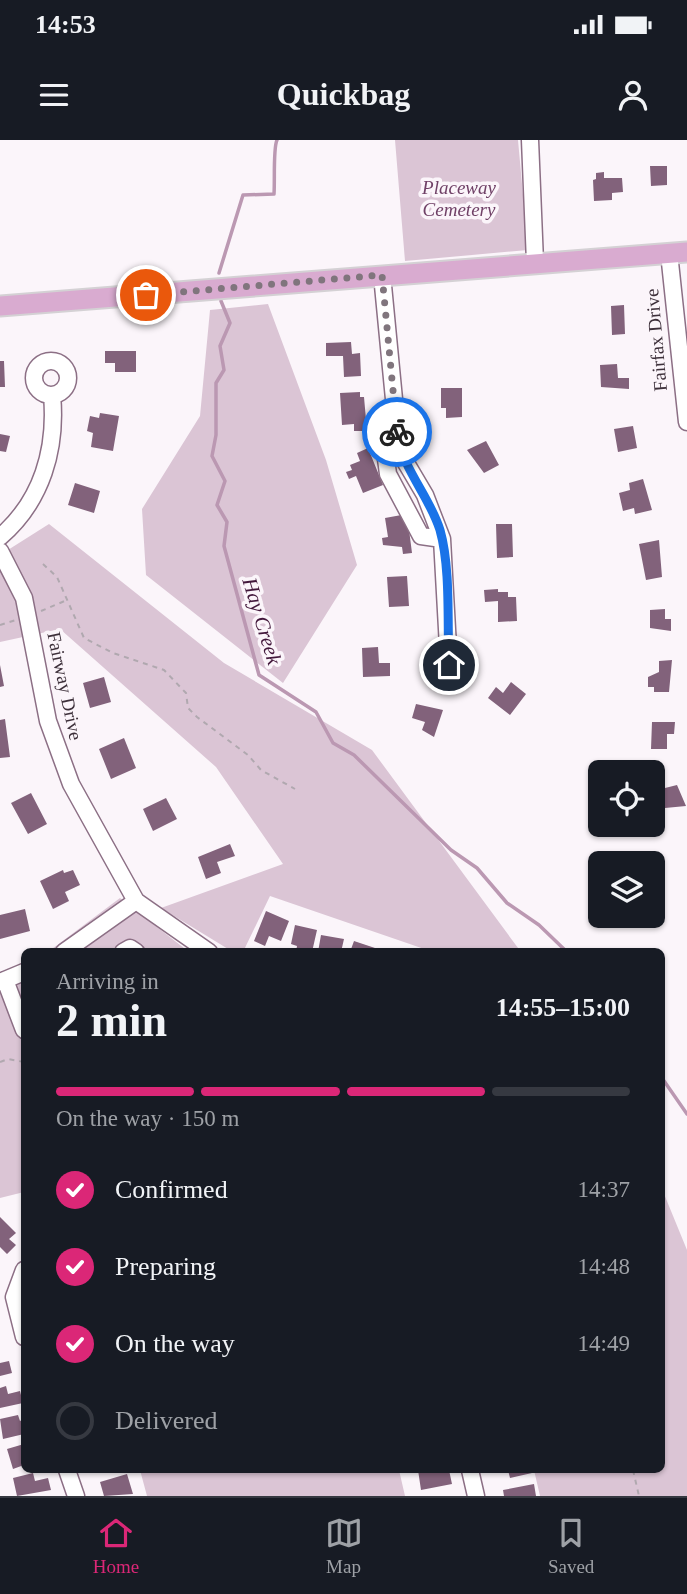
<!DOCTYPE html>
<meta charset="utf-8">
<style>
body{margin:0;font-family:Georgia,serif;background:#242831;color:#f1f3f6;height:100vh;display:flex;flex-direction:column;font-size:26px;white-space:nowrap}
*{box-sizing:border-box;margin:0}
p{font-size:23px;color:#9ea1a6}
.icon{flex:none;width:38px;height:38px;fill:none;stroke:currentColor;stroke-width:2;stroke-linecap:round;stroke-linejoin:round}
.map{position:relative;flex:1;overflow:hidden}
.drawer{position:absolute;left:21px;top:808px;width:644px;height:525px;display:flex;flex-direction:column;background:#171b24;border-radius:10px;box-shadow:0 2px 5px #0004}
.drawer>*{flex:none}
.tools{position:absolute;left:588px;top:620px;display:grid;gap:14px}
.tools a{display:grid;place-items:center;width:77px;height:77px;border-radius:10px;background:#171b24;box-shadow:0 2px 5px #0004;font-size:35px}
.pin{position:absolute;display:grid;place-items:center;width:60px;height:60px;color:#fff;margin:-30px;border:4px solid #fff;border-radius:50%;box-shadow:0 2px 7px #0007}
.courier{position:absolute;display:grid;place-items:center;width:70px;height:70px;margin:-35px;border:5px solid #1a73e8;border-radius:50%;background:#fff;color:#222;box-shadow:0 2px 9px #0007}
.headline em{font-style:normal;font-weight:800}
.headline div{display:flex;flex-direction:column-reverse}
.headline{display:flex;align-items:center;justify-content:space-between;height:119px;padding:0 35px}
h1{font-size:46px;font-weight:800;line-height:52px}
.bar{display:grid;grid-template-columns:repeat(4,1fr);gap:10px 7px;align-content:center;height:84px;padding:0 35px}
.bar i{height:9px;border-radius:5px;background:#363941}
.bar .on{background:#db2777}
.bar p{grid-column:span 4}
ol{padding:0 35px;list-style:none}
li{display:flex;align-items:center;gap:21px;height:77px}
li p{margin-inline-start:auto}
li .icon{padding:7px;border-radius:50%;background:#db2777;color:#fff;stroke-width:4}
li:last-child{color:#9ea1a6}
li i{width:38px;height:38px;border:4px solid #363941;border-radius:50%}
.status{display:flex;justify-content:space-between;align-items:center;height:49px;padding:0 35px;background:#171b24;direction:ltr}
.status svg{height:19px;fill:currentColor}
header{display:flex;justify-content:space-between;align-items:center;height:91px;padding:0 35px;background:#171b24;font-size:32px;font-weight:800}
.tabs{display:flex;justify-content:space-around;align-items:center;height:98px;border-top:2px solid #363941;background:#171b24;font-size:19px;color:#9ea1a6}
.tabs a{display:grid;justify-items:center;gap:4px}
.tabs .on{color:#db2777}
.map>svg:first-child{display:block}
.green{fill:#dbc5d5}
.lines{fill:none;stroke-linecap:round;stroke-linejoin:round}
.stream{stroke:#bb98b2;stroke-width:3.5}
.building{fill:#82627b}
.minor-casing{stroke:#8c6f85;stroke-width:19}
.major-casing{stroke:#d4d1d4;stroke-width:23}
.path{stroke:#b0a8af;stroke-width:2;stroke-dasharray:5 5;stroke-linecap:butt}
.minor{stroke:#fff;stroke-width:16}
.major{stroke:#d9abd0;stroke-width:19}
.done{stroke:#80757d;stroke-width:7;stroke-dasharray:0 12.6}
.route{stroke:#1a73e8;stroke-width:9}
.labels{text-anchor:middle;dominant-baseline:central;stroke-width:7;stroke-linejoin:round;paint-order:stroke}
.park-label{font-size:19px;font-style:italic;fill:#704167;stroke:#fbf5fa}
.street-label{font-size:19px;fill:#3d303a;stroke:#fbf5fa}
.water-label{font-size:21px;font-style:italic;fill:#42173b;stroke:#fbf5fa}
</style>
<div class="status"><b>14:53</b><svg viewBox="0 0 49 12"><path d="M0 12V9h3v3zM5 12V6h3v6zM10 12V3h3v9zM15 12V0h3v12zM26 1h20v11H26zM47 4h2v5h-2z"/></svg></div>
<header><svg class="icon" aria-label="menu" viewBox="0 0 24 24"><path d="M4 6h16M4 12h16M4 18h16"/></svg>Quickbag<svg class="icon" aria-label="person" viewBox="0 0 24 24"><circle cx="12" cy="8" r="4"/><path d="M4 21q1-7 8-7t8 7"/></svg></header>
<div class="map">
<svg width="687" height="1356" viewBox="0 0 687 1356">
<rect width="100%" height="100%" fill="#fbf5fa"/>
<path class="green" d="M395,0h123l10,110 -123,11z
M268,164l58,156 31,105 -74,118 -137,-108 -4,-66 58,-93 10,-106z
M49,384l175,139 148,87 149,202h-88l-163,-56 -27,56h-10l-72,-44 122,-44 -67,-97 -156,-138 -60,13v-87z
M120,758l69,54h-141z
M24,825v227l-24,6v-224z
M662,1049l25,61v246h-147l-6,-26h128z
M140,1330h259l6,26h-258z"/>
<g class="lines">
<path class="stream" d="M219,133l24,-78 31,-1c1,-13 -1,-46 3,-54
M221,161l9,22 -10,23 4,24 -8,13v52l-4,21 13,25 -8,24 10,17 -3,24 35,129 57,37 17,31 21,12 97,95 26,18 30,35 32,22 28,27
M662,938l25,36"/>
</g>
<path class="building" d="M650,26h17v19l-16,1z
M604,32v6h18l1,14 -11,1v7l-18,1 -1,-21 3,-1v-6z
M624,165l1,29 -13,1 -1,-29z
M351,202l1,12 8,-1 1,23 -17,1 -1,-21h-17v-13z
M105,211h31v21h-21v-9h-10z
M0,221h4l1,26h-5z
M617,224l1,14h11v11l-28,-2 -1,-22z
M441,248h21v29l-16,1v-10h-5z
M360,252v5h4l3,34h-13v-7l-12,1 -2,-32z
M100,273l19,3 -6,35 -22,-4 2,-14 -6,-2 3,-15 9,2z
M633,286l4,22 -19,4 -4,-23z
M0,294l10,2 -4,16 -6,-1z
M486,301l13,24 -15,8 -17,-23z
M368,308l15,37 -20,8 -7,-17 -7,3 -3,-7 6,-2 -2,-5 10,-4 -3,-8z
M643,339l9,31 -17,4 -1,-6 -11,3 -4,-18 11,-3 -1,-7z
M75,343l25,8 -6,22 -26,-8z
M407,374l5,39 -9,1 -1,-7 -19,-2 -1,-7 6,-1 -3,-19z
M496,384h16l1,33 -16,1z
M659,400l3,37 -16,3 -7,-36z
M407,436l2,30 -20,1 -2,-30z
M498,449v3h10v5h8l1,24 -19,1v-21l-13,1 -1,-12z
M665,469v10h6v12l-21,-3v-18z
M378,507l1,16h11v13l-27,1 -1,-29z
M672,520l-3,32h-15v-5h-6v-10l11,-5v-11z
M0,525l4,21 -4,1z
M104,537l7,25 -21,6 -7,-25z
M511,542l15,12 -16,21 -22,-17 8,-11 7,6z
M416,564l27,6 -9,27 -12,-7 3,-8 -13,-4z
M5,579l5,38 -10,1v-38z
M652,582h23l-1,12h-7v15h-16z
M124,598l12,30 -25,11 -12,-30z
M677,645l9,21 -21,2 -4,-19z
M31,653l16,31 -19,10 -17,-31z
M166,658l11,21 -24,12 -10,-22z
M230,704l5,12 -18,6 4,11 -15,6 -8,-22z
M63,730l1,3 9,-3 7,15 -15,7 4,9 -16,8 -13,-28z
M25,769l5,22 -30,8v-24z
M266,771l23,10 -8,20 -12,-5 -4,10 -11,-5z
M295,785l22,5 -5,22h-16l1,-6 -6,-2z
M321,795l23,4 -3,13h-23z
M354,801l21,7 -1,4h-24z
M0,1077l16,16 -7,6 7,6 -9,9 -7,-7z
M9,1221l3,12 -12,3v-13z
M6,1246l2,8 12,-3 3,12 -23,5v-20z
M18,1275l2,6 4,-2v15l-21,5 -3,-20z
M24,1304v21l-11,4 -6,-20z
M418,1330h31l3,14 -31,6z
M508,1330h24v3l-22,5z
M33,1333l2,8 13,-3 3,12 -34,6 -4,-18z
M127,1334l6,20 -29,2 -4,-14z
M534,1344l2,12h-32l-1,-6z"/>
<g class="lines">
<g class="minor-casing">
<path id="minor" d="M530,0l5,122
M669,113l18,169
M382,135l17,176 26,44 17,44 7,126
M34 238a17 17 0 1 1 34 0a17 17 0 1 1-34 0Z
M399,309l-13,10 2,15 33,62 21,3
M0,397c42,-36 57,-88 52,-142
M0,411l24,47 24,123 23,63 65,117 73,51
M64,812l72,-51
M123,812l7,-4 6,4
M5,840l19,50
M0,842l24,-10
M24,1130l-10,27 10,40
M67,1330l9,26
M470,1330l6,26"/>
</g>
<g class="major-casing">
<path id="major" d="M0,166l687,-54"/>
</g>
<path class="path" d="M43,424l14,13 27,61 29,15 51,17 22,23 2,15 9,9 51,38 13,15 34,19
M41,471l26,-11
M0,485l16,-5
M0,922l8,-3 16,3
M633,1330l6,26"/>
<use href="#minor" class="minor"/>
<use href="#major" class="major"/>
</g>
<g class="lines">
<path class="done" d="M146,155l236,-20 15,157"/>
<path class="route" d="M397,292c5,37 32,63 43,98 11,39 7,94 9,135"/>
</g>
<g class="labels">
<g class="park-label">
<text x="459" y="47">Placeway<tspan x="459" dy="22">Cemetery</tspan></text>
</g>
<g class="street-label">
<text transform="translate(656 200) rotate(-95)">Fairfax Drive</text>
<text transform="translate(65 546) rotate(78)">Fairway Drive</text>
</g>
<g class="water-label">
<text transform="translate(262 481) rotate(73)">Hay Creek</text>
</g>
</g>
</svg>
<div class="tools">
<a><svg class="icon" aria-label="locate" viewBox="0 0 24 24"><circle cx="12" cy="12" r="6"/><path d="M12 2v4M12 18v4M2 12h4M18 12h4"/></svg></a>
<a><svg class="icon" aria-label="layers" viewBox="0 0 24 24"><path d="M12 4l9 5-9 5-9-5zM3 14l9 5 9-5"/></svg></a>
</div>
<div class="pin" style="left:146px;top:155px;background:#ea580c"><svg class="icon" aria-label="bag" viewBox="0 0 24 24"><path d="M5 8h14l-1 12H6zM9 8a3 3 0 0 1 6 0"/></svg></div>
<div class="pin" style="left:449px;top:525px;background:#1f2937"><svg class="icon" aria-label="home" viewBox="0 0 24 24"><path d="M3 11l9-7 9 7M6 9v11h12V9"/></svg></div>
<div class="courier" style="left:397px;top:292px"><svg class="icon" aria-label="bike" viewBox="0 0 24 24"><circle cx="6" cy="16" r="4"/><circle cx="18" cy="16" r="4"/><path d="M6 16l4-8h5l3 8M10 8l3 8H6M13 5h3"/></svg></div>
<section class="drawer">
<div class="headline"><div><h1>2 min</h1><p>Arriving in</p></div><em>14:55–15:00</em></div>
<div class="bar"><i class="on"></i><i class="on"></i><i class="on"></i><i></i><p>On the way · 150 m</p></div>
<ol>
<li><svg class="icon" aria-label="check" viewBox="0 0 24 24"><path d="M5 12l5 5 9-10"/></svg>Confirmed<p>14:37</p></li>
<li><svg class="icon" aria-label="check" viewBox="0 0 24 24"><path d="M5 12l5 5 9-10"/></svg>Preparing<p>14:48</p></li>
<li><svg class="icon" aria-label="check" viewBox="0 0 24 24"><path d="M5 12l5 5 9-10"/></svg>On the way<p>14:49</p></li>
<li><i></i>Delivered</li>
</ol>
</section>
</div>
<nav class="tabs">
<a class="on"><svg class="icon" aria-label="home" viewBox="0 0 24 24"><path d="M3 11l9-7 9 7M6 9v11h12V9"/></svg>Home</a>
<a><svg class="icon" aria-label="map" viewBox="0 0 24 24"><path d="M3 6l6-2 6 2 6-2v14l-6 2-6-2-6 2zM9 4v14M15 6v14"/></svg>Map</a>
<a><svg class="icon" aria-label="saved" viewBox="0 0 24 24"><path d="M7 4h10v16l-5-4-5 4z"/></svg>Saved</a>
</nav>
